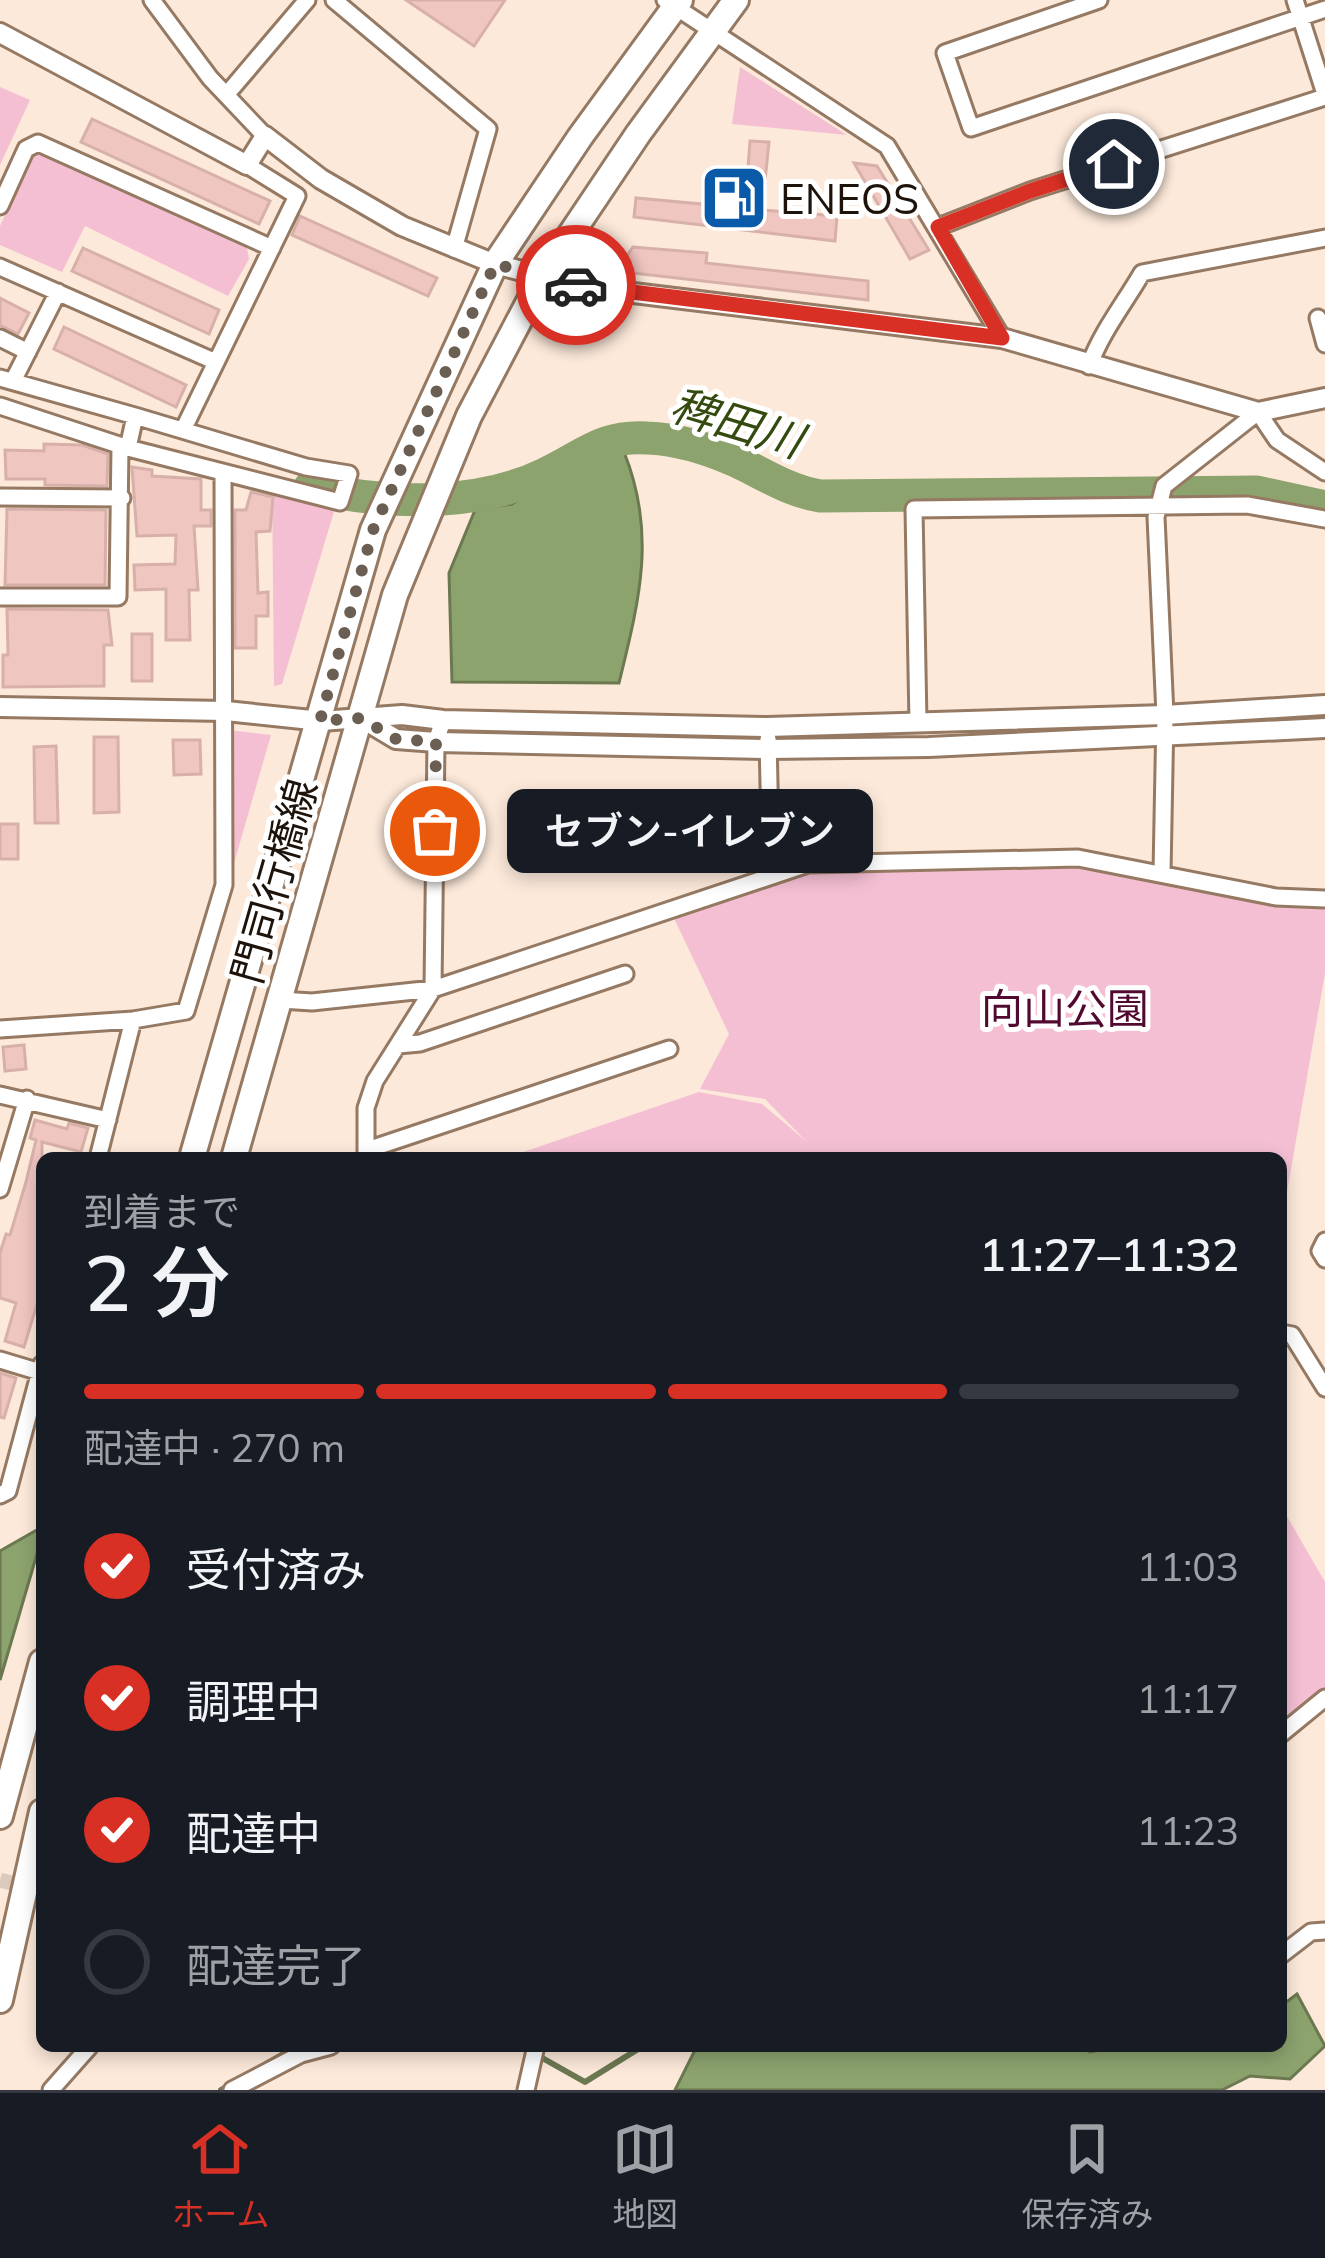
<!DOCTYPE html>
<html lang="ja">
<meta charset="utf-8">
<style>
body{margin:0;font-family:Mulish,"Noto Sans JP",sans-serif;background:#242831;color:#f1f3f6;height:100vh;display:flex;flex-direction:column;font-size:45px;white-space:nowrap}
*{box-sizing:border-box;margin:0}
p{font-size:39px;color:#9ea1a6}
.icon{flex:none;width:66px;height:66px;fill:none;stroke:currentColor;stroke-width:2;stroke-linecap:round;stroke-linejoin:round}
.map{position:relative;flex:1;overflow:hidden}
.panel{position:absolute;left:36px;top:1152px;width:1251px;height:900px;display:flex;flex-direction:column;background:#171b24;border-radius:18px;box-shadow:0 6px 18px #0003}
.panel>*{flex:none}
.pin{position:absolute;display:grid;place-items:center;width:102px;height:102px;color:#fff;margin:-51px;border:6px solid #fff;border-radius:50%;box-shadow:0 3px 12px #0007}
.courier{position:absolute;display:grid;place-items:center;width:120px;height:120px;margin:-60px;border:9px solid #d93025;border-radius:50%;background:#fff;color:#222;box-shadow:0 3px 15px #0007}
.bubble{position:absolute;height:84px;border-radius:18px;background:#171b24;box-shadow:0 6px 18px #0003;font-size:39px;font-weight:600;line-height:84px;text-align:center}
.headline em{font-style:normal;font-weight:600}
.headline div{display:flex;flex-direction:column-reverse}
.headline{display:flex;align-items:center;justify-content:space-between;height:204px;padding:0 48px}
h1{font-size:78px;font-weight:600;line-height:90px}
.bar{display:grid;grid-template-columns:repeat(4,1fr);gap:18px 12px;align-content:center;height:144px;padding:0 48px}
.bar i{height:15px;border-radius:9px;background:#363941}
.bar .selected{background:#d93025}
.bar p{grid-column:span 4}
ol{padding:0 48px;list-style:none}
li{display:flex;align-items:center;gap:36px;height:132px}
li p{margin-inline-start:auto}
li .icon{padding:12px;border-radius:50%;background:#d93025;color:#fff;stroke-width:4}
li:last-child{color:#9ea1a6}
li i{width:66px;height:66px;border:6px solid #363941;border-radius:50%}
.menu{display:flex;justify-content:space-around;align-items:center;height:168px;border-top:3px solid #363941;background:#171b24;font-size:33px;color:#9ea1a6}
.menu a{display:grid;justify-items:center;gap:6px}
.menu .selected{color:#d93025}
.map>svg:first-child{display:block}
.green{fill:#f4bfd3}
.water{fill:#8ca36e;stroke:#6b7850;stroke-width:3}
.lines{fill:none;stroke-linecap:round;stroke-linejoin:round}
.stream{stroke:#6b7850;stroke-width:6}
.river{stroke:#8ca36e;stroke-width:33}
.building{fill:#f0c6c1;stroke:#d8b0aa;stroke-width:3}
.minor-tunnel{stroke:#dbc9bb;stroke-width:15;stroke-dasharray:15 8;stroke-linecap:butt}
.minor-casing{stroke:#957962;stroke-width:21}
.tertiary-casing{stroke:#957962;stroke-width:24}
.primary-casing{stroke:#957962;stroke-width:30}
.minor{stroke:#fff;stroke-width:15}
.tertiary{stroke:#fff;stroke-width:18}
.primary{stroke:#fff;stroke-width:24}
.done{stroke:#6b5e53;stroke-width:12;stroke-dasharray:0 21.6}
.route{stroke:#d93025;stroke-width:15}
.labels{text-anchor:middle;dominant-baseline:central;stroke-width:10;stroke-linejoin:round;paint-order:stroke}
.poi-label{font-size:42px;fill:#1d130a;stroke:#fff;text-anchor:start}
.street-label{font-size:42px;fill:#1d130a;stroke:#fff}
.park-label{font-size:42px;fill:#510930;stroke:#fff}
.water-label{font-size:45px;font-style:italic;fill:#354a0e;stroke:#fff}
</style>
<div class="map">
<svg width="1325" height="2090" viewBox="0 0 1325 2090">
<rect width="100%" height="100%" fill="#fce9da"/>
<path class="green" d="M740,67l107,68 -115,-11z
M0,87l30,13 -30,65z
M41,150l205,93 3,16 -21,37 -143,-70 -23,46 -62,-27v-19l33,-73z
M272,486l64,19 -54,179 -8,2z
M229,730l42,5 -38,132 -6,-1z
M1078,858l247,41v74l-44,254v-69h-775l193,-66 63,12 44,37 -41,-42 -65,-10 29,-55 -59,-124 138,-46z
M1281,1506l44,76v116l-44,36z"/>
<path class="water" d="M624,452c33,82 15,149 -5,231l-167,-1 -3,-109 26,-63 37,-6 83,-51z
M42,1527v10l-42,143v-129z
M1297,1994l28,52 -35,33 -40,-3 -28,14h-547l22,-44h381l12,6 34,-6h157v-40z"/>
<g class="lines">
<path class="stream" d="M521,2046l64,36 58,-36
M221,2090l76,-44"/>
<path class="river" d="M310,487c73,17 165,21 235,-13 39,-18 56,-39 102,-36 29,1 62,11 89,23 28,13 53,30 84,35l437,-4 68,15"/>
</g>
<path class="building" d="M406,0h99l-31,46z
M92,119l178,82 -11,23 -178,-82z
M750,141l19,1 -7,68 75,6 -2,25 -201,-24 2,-19 109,10z
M854,163l23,3 52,84 -19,9z
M300,216l137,62 -9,18 -136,-61z
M633,247l74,6 -1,10 162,18v19l-252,-29z
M83,248l136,62 -10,24 -137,-63z
M0,298l29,15 -11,21 -18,-9z
M64,327l122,58 -10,22 -122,-58z
M44,444l38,1 26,9 -1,32 -62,-1v-6h-39l-1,-29 39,1z
M132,467l20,3v6l49,3v31h10v16h-17l4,64h-9l1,50h-24v-51l-31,1 -1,-25 41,-1 1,-29 -39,1z
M251,492l22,5 -3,34 -14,1 2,61 10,-1v24h-12v32h-21v-138h11z
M7,509l99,1 -1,75h-100z
M7,609l101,1 4,35h-8v41l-101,1v-32h5z
M132,634h20v47h-20z
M94,737h24l1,75 -25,1z
M173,740h27l1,34 -27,1z
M56,746l2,77h-23l-1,-76z
M0,824h18v35h-18z
M24,1045l2,24 -21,2 -2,-24z
M35,1120l32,9 2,-6 19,5 -7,24 -39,-10v146l-18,59 -19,-6 11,-38 -16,-5v-45l6,-19 4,1 16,-53 10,-42 -6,-2z
M0,1373l16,5 -12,40 -4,-1z"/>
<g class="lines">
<path class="minor-tunnel" d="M0,1880l42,11"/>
<g class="minor-casing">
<path id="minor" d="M152,0l58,78 55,58
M334,0l154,129 -34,120
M665,0l222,146 115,192
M1099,0l-154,53 26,75 354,-119
M1295,0l30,94
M227,94l80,-94
M0,206l26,-57 12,-6 234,105
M938,227l92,-36 295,-94
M0,267l216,95
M1318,318l7,26
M0,338l28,14
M1089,366c13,-35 35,-62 53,-93l183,-35
M0,378l135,38 -7,32 -128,-42
M13,381l45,-89
M183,430l114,-234 -50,-31
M128,448l212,54 9,-28 -43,-7 -171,-51
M0,497l122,1
M0,597h118l2,-151
M918,723l-4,-214 333,-4 78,14
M768,739l3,135
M1162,873l3,-158 -9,-198 8,-31 94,-74 19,28 48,32
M281,1000l31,2 121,-13 375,-125 270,-6 198,39 49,2
M0,1029l133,-9 53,-9 38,-126 -1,-412
M398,1045l22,-2 205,-69
M0,1095l108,25
M367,1150l302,-101
M98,1158l35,-138
M366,1158v-50l9,-27 58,-92 3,-247 7,-22
M0,1189l27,-90
M1325,1241l-5,10 5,8
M1281,1333l11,2 33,53
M0,1360l40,12
M0,1495l8,-4 34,-127
M1281,1734l44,-36
M1281,1955l30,-23 14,-1
M51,2090l39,-44
M232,2090l69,-36 30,-8
M526,2090l10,-44"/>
</g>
<g class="tertiary-casing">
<path id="tertiary" d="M0,33l247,132 18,-29 56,43 81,47 93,38 89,23 418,51 256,74 67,-14
M0,707l226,4 95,10 81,-6 41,5 324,7 398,-12 160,-10
M361,718l35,21 40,3 332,7 161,-2 396,-19"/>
</g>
<g class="primary-casing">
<path id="primary" d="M192,1158l181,-628 122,-266 85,-127 100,-137
M234,1158l161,-563 74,-179 73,-139 96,-143 98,-134
M0,1816l42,-154
M0,2000l42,-188"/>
</g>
<use href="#minor" class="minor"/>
<use href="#tertiary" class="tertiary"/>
<use href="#primary" class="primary"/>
</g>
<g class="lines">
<path class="done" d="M435,831l1,-89 -40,-3 -35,-21 -41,3 53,-191 122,-266 81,21"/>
<path class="route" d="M576,285l426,53 -64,-111 92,-36 84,-27"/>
</g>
<defs>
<g id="fuel-square" transform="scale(3.45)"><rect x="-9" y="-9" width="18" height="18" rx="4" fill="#095aa8" stroke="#fff"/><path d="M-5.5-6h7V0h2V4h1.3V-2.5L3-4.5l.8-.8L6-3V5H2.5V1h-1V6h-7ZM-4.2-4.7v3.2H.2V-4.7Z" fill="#fff"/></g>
</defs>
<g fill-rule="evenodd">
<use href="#fuel-square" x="734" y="198"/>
</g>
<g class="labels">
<g class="poi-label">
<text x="780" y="198">ENEOS</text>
</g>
<g class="street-label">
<text transform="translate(274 881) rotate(-74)">門司行橋線</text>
</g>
<g class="park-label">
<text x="1065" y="1008">向山公園</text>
</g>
<g class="water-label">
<text transform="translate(737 422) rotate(17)">稗田川</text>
</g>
</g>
</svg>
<div class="pin" style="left:435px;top:831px;background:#ea580c"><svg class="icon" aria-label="bag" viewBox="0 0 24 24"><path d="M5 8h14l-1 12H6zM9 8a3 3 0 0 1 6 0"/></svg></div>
<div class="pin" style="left:1114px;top:164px;background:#1f2937"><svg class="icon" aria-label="home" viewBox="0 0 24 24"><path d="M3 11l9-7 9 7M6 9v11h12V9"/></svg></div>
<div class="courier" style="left:576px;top:285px"><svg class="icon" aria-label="car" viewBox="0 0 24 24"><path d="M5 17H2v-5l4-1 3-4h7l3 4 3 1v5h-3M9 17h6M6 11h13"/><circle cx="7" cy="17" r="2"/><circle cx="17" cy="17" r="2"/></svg></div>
<div class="bubble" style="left:507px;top:789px;width:366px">セブン-イレブン</div>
<section class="panel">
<div class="headline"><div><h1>2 分</h1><p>到着まで</p></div><em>11:27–11:32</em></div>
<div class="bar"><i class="selected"></i><i class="selected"></i><i class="selected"></i><i></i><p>配達中 · 270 m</p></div>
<ol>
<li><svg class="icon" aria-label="check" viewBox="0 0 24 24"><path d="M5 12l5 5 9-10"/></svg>受付済み<p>11:03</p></li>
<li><svg class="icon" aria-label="check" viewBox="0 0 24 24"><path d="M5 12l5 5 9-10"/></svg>調理中<p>11:17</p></li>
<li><svg class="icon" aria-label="check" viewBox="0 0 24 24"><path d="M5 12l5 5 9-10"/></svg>配達中<p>11:23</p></li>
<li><i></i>配達完了</li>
</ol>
</section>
</div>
<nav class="menu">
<a class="selected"><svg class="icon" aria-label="home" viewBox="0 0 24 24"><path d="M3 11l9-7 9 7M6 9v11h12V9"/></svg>ホーム</a>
<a><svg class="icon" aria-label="map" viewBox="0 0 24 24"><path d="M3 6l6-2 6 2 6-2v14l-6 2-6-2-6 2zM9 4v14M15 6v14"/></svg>地図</a>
<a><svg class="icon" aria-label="saved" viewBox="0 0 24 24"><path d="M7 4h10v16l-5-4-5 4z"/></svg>保存済み</a>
</nav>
